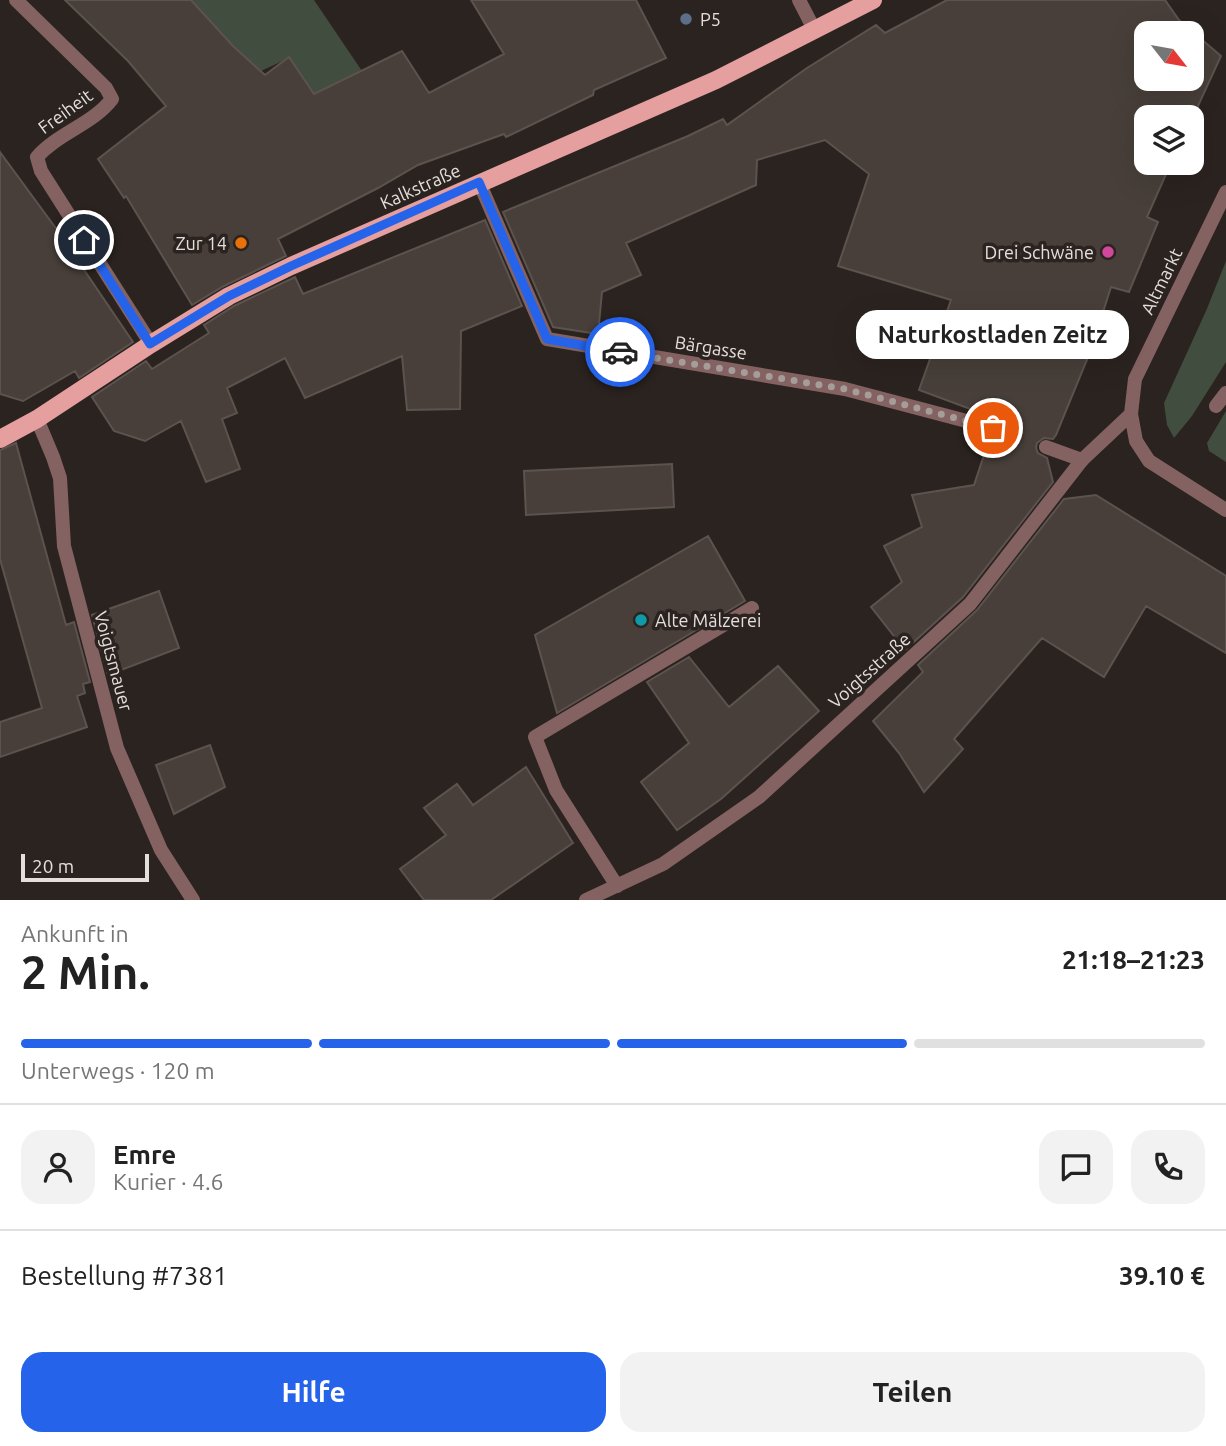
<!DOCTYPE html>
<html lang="de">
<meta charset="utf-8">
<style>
body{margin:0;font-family:Ubuntu,sans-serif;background:#f2f2f2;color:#222;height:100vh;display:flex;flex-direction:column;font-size:26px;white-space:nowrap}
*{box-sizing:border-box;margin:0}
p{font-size:23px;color:#767676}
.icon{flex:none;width:38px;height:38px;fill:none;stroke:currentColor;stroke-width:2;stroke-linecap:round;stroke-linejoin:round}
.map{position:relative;height:900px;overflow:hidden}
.details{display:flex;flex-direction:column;background:#fff;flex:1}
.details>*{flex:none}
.needle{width:46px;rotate:121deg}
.fabs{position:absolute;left:1134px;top:21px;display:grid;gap:14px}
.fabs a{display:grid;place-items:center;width:70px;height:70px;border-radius:14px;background:#fff;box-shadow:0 7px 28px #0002;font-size:35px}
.scale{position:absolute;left:21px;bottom:18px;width:128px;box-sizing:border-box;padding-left:7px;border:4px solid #e5dfdc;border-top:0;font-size:19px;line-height:24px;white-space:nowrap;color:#e5dfdc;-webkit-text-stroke:5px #2b231f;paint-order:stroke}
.pin{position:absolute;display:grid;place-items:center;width:60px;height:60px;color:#fff;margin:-30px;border:4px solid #fff;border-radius:50%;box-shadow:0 2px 7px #0007}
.courier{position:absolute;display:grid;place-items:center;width:70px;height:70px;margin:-35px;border:5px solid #2563eb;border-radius:50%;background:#fff;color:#222;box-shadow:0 2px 9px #0007}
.bubble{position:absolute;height:49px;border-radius:21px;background:#fff;box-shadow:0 7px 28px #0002;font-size:23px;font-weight:700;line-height:49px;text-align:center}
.head em{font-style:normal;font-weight:700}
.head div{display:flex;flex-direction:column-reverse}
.head{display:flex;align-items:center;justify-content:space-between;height:119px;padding:0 21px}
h1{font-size:46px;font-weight:700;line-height:52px}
.bar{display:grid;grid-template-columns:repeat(4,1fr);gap:10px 7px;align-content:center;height:84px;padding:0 21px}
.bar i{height:9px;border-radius:5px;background:#e0e0e0}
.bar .active{background:#2563eb}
.bar p{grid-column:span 4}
.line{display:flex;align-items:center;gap:18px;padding:0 21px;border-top:2px solid #e0e0e0}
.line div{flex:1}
.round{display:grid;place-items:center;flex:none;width:74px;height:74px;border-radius:21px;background:#f2f2f2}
.action{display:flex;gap:14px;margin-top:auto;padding:14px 21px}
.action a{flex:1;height:80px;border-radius:21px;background:#2563eb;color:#fff;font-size:28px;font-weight:700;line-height:80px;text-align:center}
.action a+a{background:#f2f2f2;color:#222}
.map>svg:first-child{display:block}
.green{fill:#414d3e}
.building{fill:#483f3a;stroke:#5c534e;stroke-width:2;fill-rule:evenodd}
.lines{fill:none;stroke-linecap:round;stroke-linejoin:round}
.service{stroke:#856262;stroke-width:14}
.pedestrian{stroke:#856262;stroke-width:14}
.minor{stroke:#856262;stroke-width:14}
.primary{stroke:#e69f9f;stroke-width:18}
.done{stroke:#a49d9a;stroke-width:7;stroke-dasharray:0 12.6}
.route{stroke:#2563eb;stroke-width:9}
.service-dot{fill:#5c6f8a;stroke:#2b231f;stroke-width:2.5}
.food-dot{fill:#e8710a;stroke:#2b231f;stroke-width:2.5}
.hotel-dot{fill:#d1479c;stroke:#2b231f;stroke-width:2.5}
.culture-dot{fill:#0f9aa8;stroke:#2b231f;stroke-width:2.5}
.labels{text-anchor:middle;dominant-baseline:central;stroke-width:7;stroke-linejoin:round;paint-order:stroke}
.poi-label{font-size:18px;fill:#e5dfdc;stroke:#2b231f;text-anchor:start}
.street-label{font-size:18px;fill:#e5dfdc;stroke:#2b231f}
</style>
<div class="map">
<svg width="1226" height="900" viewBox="0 0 1226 900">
<rect width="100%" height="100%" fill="#2b231f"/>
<path class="green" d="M190,0h124l48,71 -38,38 -35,-51 -28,13 -35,-31z
M1226,261v101l-34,54 -18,22 -7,-13 -3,-22 42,-92z
M1226,411v51l-17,-11 -2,-8z"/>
<path class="building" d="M65,0h126l42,46 32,29 24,-18 25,37 88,-43 27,42 75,-39 -33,-54h165l30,58 -72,32 -1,5 -87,42 -2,-3 -86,31 -40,23 -100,51 8,17 -62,30 -32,19 -66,-109 -2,2 -26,-39 68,-53 -38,-45z
M947,0h218l14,20 42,36 -29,63v-2h-46v46h25l-24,54 11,5 -29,70 -18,-5 -20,63 -35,85 -3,4 -9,-1 -7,5 -1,5 2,5 9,5 6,24 -90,115 -58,53 -34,-43 31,-25 -18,-36 38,-19 -10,-32 62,-10 12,-36 2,-12h7l4,-2 3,-4v-5l-3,-5 -7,-4 -73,-27 32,-90 -113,-34 31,-92 -44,-34 -68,20 -1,25 -130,58 15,32 -39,17 -4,42 -45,-7 -50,-115 185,-76 35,-17 4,6 80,-57 69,-43 9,8zM1146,33h46v46h-46z
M0,152l55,75 78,115 -54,36 -4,-7 -52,30 -23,-7z
M485,220l37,86 -61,25 -1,78 -53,1 -5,-54 -97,42 -20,-40 -58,30 10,25 -15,6 18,50 -34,13 -25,-61 -36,20 -31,-10 -22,-34 54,-36 6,8 57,-36 -5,-8 30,-19 61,-29 8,17z
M16,443l50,182 8,-3 16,60 -7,2 2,9 -8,3 10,31 -87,30v-35l42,-14 -42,-149v-109z
M672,464l2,43 -148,8 -2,-44z
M1096,495l130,81v77l-80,-47 -42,71 -62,-39 -88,101 9,10 -39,43 -25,-39 -26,-32 50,-49 -5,-7 59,-55 87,-111z
M708,536l37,65 -188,112 -22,-78z
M159,591l20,57 -71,27 -16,-60z
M689,657l40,50 49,-41 41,45 -98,88 -44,31 -36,-48 48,-39 -42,-61z
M210,745l15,42 -51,27 -18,-49z
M526,767l47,76 -82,57h-67l-24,-31 46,-34 -22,-27 33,-24 16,21z"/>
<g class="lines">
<path class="service" d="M479,182l68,157 298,50 148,39
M1046,447l36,13
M617,886l-61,-96 -21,-53 217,-129"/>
<path class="pedestrian" d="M1216,406l10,-13"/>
<path class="minor" d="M16,0l90,88 6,11c-19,25 -54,34 -75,58l4,14 110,173
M799,0l16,31
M1226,192l-91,187 -4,35 5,27 13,20 77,49
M37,419l16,38 7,21 4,68 53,202 44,102 32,50
M586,900l77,-36 96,-67 211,-193 112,-144 49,-46"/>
<path class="primary" d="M0,439l37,-20 114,-75 78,-48 62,-30 425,-186 157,-80"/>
</g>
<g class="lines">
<path class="done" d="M620,352l225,37 148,39"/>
<path class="route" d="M84,240l66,104 79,-48 62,-30 188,-84 68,157 73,13"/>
</g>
<circle class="service-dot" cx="686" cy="19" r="7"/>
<circle class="food-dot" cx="241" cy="243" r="7"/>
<circle class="hotel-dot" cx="1108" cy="252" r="7"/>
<circle class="culture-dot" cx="641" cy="620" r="7"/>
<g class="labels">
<g class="poi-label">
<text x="700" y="19">P5</text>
<text x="227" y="243" text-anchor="end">Zur 14</text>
<text x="1094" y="252" text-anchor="end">Drei Schwäne</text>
<text x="655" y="620">Alte Mälzerei</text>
</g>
<g class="street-label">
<text transform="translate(65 111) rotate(-36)">Freiheit</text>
<text transform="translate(420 186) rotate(-24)">Kalkstraße</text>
<text transform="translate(1161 281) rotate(-64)">Altmarkt</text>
<text transform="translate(711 347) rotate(9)">Bärgasse</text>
<text transform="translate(114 661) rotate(75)">Voigtsmauer</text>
<text transform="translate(869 670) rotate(-42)">Voigtsstraße</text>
</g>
</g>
</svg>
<div class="fabs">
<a><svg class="needle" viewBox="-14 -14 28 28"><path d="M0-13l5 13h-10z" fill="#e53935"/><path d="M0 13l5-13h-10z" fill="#767676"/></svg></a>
<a><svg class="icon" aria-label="layers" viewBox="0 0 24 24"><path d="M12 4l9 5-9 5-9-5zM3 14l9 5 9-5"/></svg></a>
</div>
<div class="scale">20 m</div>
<div class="pin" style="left:993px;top:428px;background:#ea580c"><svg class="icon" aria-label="bag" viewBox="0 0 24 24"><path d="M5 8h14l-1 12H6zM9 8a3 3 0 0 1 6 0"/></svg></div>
<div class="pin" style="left:84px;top:240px;background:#1f2937"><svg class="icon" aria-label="home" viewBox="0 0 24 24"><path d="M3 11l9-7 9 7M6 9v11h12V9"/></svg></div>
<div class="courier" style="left:620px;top:352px"><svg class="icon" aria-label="car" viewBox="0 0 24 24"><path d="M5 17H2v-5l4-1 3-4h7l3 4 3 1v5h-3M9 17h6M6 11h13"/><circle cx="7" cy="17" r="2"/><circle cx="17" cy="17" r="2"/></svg></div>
<div class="bubble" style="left:856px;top:310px;width:273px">Naturkostladen Zeitz</div>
</div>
<section class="details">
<div class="head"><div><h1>2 Min.</h1><p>Ankunft in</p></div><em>21:18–21:23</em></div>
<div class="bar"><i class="active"></i><i class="active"></i><i class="active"></i><i></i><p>Unterwegs · 120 m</p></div>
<div class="line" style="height:126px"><a class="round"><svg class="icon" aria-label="person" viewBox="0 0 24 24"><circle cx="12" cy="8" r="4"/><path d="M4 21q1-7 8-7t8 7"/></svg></a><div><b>Emre</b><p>Kurier · 4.6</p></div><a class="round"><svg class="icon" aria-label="chat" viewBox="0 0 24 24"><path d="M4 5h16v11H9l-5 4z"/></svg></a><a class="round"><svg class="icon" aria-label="phone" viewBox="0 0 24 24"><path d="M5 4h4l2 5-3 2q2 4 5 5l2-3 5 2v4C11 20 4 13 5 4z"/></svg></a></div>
<div class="line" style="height:91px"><div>Bestellung #7381</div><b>39.10 €</b></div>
<div class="action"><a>Hilfe</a><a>Teilen</a></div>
</section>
